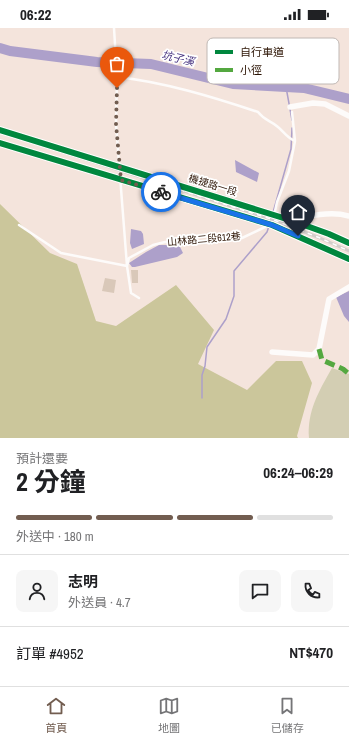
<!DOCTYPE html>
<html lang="zh-TW">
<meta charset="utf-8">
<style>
body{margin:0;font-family:"Archivo Narrow","Noto Sans TC",sans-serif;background:#f6f6f6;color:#202124;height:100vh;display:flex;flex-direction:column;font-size:15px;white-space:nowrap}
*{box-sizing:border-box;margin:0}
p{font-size:13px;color:#757577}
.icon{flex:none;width:22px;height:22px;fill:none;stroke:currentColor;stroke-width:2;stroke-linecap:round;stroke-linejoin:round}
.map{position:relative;height:410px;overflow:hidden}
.side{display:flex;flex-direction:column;background:#fff;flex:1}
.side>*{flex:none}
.pin{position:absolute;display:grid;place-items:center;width:34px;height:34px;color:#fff;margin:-41px -17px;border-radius:50% 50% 50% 0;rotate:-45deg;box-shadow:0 0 4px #0007}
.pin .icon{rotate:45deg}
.courier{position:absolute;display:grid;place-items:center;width:40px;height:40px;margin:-20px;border:3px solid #1a73e8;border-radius:50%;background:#fff;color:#222;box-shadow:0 1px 5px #0007}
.summary em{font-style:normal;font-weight:700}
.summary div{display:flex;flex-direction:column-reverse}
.summary{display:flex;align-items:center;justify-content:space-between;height:68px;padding:0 16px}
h1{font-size:26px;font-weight:700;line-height:30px}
.bar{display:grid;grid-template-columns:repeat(4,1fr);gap:6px 4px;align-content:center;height:48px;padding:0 16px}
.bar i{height:5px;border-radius:3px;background:#e0e0e0}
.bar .on{background:#725d50}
.bar p{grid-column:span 4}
.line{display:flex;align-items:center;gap:10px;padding:0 16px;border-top:1px solid #e0e0e0}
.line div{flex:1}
.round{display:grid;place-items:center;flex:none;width:42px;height:42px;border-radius:8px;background:#f6f6f6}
.status{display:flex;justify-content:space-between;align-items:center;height:28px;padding:0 20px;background:#fff;direction:ltr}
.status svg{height:11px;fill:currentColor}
.menu{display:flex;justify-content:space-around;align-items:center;height:56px;border-top:1px solid #e0e0e0;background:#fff;font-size:11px;color:#757577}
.menu a{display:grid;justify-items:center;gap:2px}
.menu .on{color:#725d50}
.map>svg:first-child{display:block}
.green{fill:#d3ceb3}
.forest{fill:#cbc69b}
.water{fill:#ada0ca}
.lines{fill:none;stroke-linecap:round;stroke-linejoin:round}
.stream{stroke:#ada0ca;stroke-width:1.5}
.river{stroke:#ada0ca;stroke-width:10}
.building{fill:#d9c8b9}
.service{stroke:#fdfbfa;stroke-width:2.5}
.minor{stroke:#fdfbfa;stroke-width:5.5}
.rail-casing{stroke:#d3cecb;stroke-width:3}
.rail{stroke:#fff;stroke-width:1.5;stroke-dasharray:4.5;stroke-linecap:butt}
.quiet{stroke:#54a840;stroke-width:5;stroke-dasharray:10 5;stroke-linecap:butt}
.cycleway-casing{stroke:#fff;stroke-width:8}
.cycleway{stroke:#00873e;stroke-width:6}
.done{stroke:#725d50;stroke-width:4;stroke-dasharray:0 7.2}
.route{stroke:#1a73e8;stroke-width:5}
.labels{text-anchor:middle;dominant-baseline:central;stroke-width:3.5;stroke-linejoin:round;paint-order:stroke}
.street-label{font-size:10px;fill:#2c1404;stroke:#fff}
.water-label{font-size:11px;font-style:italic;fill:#473380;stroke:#fff}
.key{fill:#fff;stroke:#c0b8b4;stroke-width:1}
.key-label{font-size:11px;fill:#2c1404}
</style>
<div class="status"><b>06:22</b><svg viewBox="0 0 49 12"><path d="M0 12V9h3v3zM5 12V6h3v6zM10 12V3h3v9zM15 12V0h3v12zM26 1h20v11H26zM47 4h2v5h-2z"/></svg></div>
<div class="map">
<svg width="349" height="410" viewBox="0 0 349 410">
<rect width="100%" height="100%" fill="#f4e4dc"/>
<path class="green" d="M332,340l17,6v64h-40c-2,-27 10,-47 23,-70z"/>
<path class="forest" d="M0,176l50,49 27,11 19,57 20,5 60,-41 38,45 -16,34 49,26 29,-29h26l10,22 -15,53 1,2h-298z"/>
<path class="water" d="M235,132l24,13 -2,9 -21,-10z
M131,201l10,2 2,3 1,10 -12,5 -2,-6z
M159,217h20l4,8 -6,4 -42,10h-3l-3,-4 17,-11z
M349,263v31l-5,-6 -8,-19z"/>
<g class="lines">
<path class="stream" d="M286,59l6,33
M270,195l21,-74 1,-21
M202,370v-23l3,-9 2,-19 19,-28 8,-23v-25l33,-39 2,-6"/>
<path class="river" d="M0,20l10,3 87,11 54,2 82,20 71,4 45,11"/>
</g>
<path class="building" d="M131,242h7v13h-6z
M105,250l11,2 -2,13 -12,-2z"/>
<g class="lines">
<path class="service" d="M114,0l3,49 -1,47 11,142 4,27 8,5
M117,49c47,5 96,20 141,35 7,9 12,8 20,15 6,5 9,11 17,14
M19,197l42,28 66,13 2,-8 24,-13 12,-3 42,-1 35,-3 23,-11
M272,197l5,-23 12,-31 6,-30 -3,-29"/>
<path class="minor" d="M290,79l23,-4 12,1 24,12
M0,115l272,82 77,34
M273,197c24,-5 52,-16 76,-9
M272,324l41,3 6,-6 10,-50 20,-12"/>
<g class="rail-casing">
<path id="rail" d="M0,104l274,88 46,18 29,13
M0,113l147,45"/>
</g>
<use href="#rail" class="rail"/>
<path class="quiet" d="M319,321l3,11 21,9 6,5"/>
<g class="cycleway-casing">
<path id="cycleway" d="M0,102l293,91 36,13 20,9
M0,115l272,82 77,34"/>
</g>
<use href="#cycleway" class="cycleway"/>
</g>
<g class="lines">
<path class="done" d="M117,60l-1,36 5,56 40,12"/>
<path class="route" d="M161,164l111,33 26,11"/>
</g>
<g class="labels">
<g class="street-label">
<text transform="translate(213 157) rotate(17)">機捷路一段</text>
<text transform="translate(204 211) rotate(-5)">山林路二段612巷</text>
</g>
<g class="water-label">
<text transform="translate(178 30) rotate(13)">坑子溪</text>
</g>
</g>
<rect x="207" y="10" width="132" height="46" rx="6" class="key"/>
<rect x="215" y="22" width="18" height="4" fill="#00873e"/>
<rect x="215" y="40" width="18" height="4" fill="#54a840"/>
<g class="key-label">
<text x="240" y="28">自行車道</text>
<text x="240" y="46">小徑</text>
</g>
</svg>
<div class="pin" style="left:117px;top:60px;background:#ea580c"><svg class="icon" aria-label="bag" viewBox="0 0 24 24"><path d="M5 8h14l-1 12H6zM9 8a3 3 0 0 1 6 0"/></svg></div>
<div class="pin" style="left:298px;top:208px;background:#1f2937"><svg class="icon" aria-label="home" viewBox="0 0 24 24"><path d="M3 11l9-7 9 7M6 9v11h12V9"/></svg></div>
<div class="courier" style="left:161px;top:164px"><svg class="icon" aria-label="bike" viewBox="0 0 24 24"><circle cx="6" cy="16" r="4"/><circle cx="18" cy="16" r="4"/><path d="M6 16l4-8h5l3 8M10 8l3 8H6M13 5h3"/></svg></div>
</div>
<section class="side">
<div class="summary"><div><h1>2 分鐘</h1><p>預計還要</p></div><em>06:24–06:29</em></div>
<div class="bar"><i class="on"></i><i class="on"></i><i class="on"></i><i></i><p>外送中 · 180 m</p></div>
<div class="line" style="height:72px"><a class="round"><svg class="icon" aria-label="person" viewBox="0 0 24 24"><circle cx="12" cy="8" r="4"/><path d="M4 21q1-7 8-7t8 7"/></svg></a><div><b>志明</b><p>外送員 · 4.7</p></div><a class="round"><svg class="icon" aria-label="chat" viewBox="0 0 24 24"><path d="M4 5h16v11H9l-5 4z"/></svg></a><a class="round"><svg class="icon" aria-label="phone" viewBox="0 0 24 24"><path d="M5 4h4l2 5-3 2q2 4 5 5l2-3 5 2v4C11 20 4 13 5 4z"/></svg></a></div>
<div class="line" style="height:52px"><div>訂單 #4952</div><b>NT$470</b></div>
</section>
<nav class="menu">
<a class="on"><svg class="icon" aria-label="home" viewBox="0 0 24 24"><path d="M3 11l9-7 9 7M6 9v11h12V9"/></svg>首頁</a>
<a><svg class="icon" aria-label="map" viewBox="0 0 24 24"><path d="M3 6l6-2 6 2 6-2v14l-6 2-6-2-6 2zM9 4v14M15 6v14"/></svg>地圖</a>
<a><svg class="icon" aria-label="saved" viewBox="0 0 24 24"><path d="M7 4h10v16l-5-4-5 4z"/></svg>已儲存</a>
</nav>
